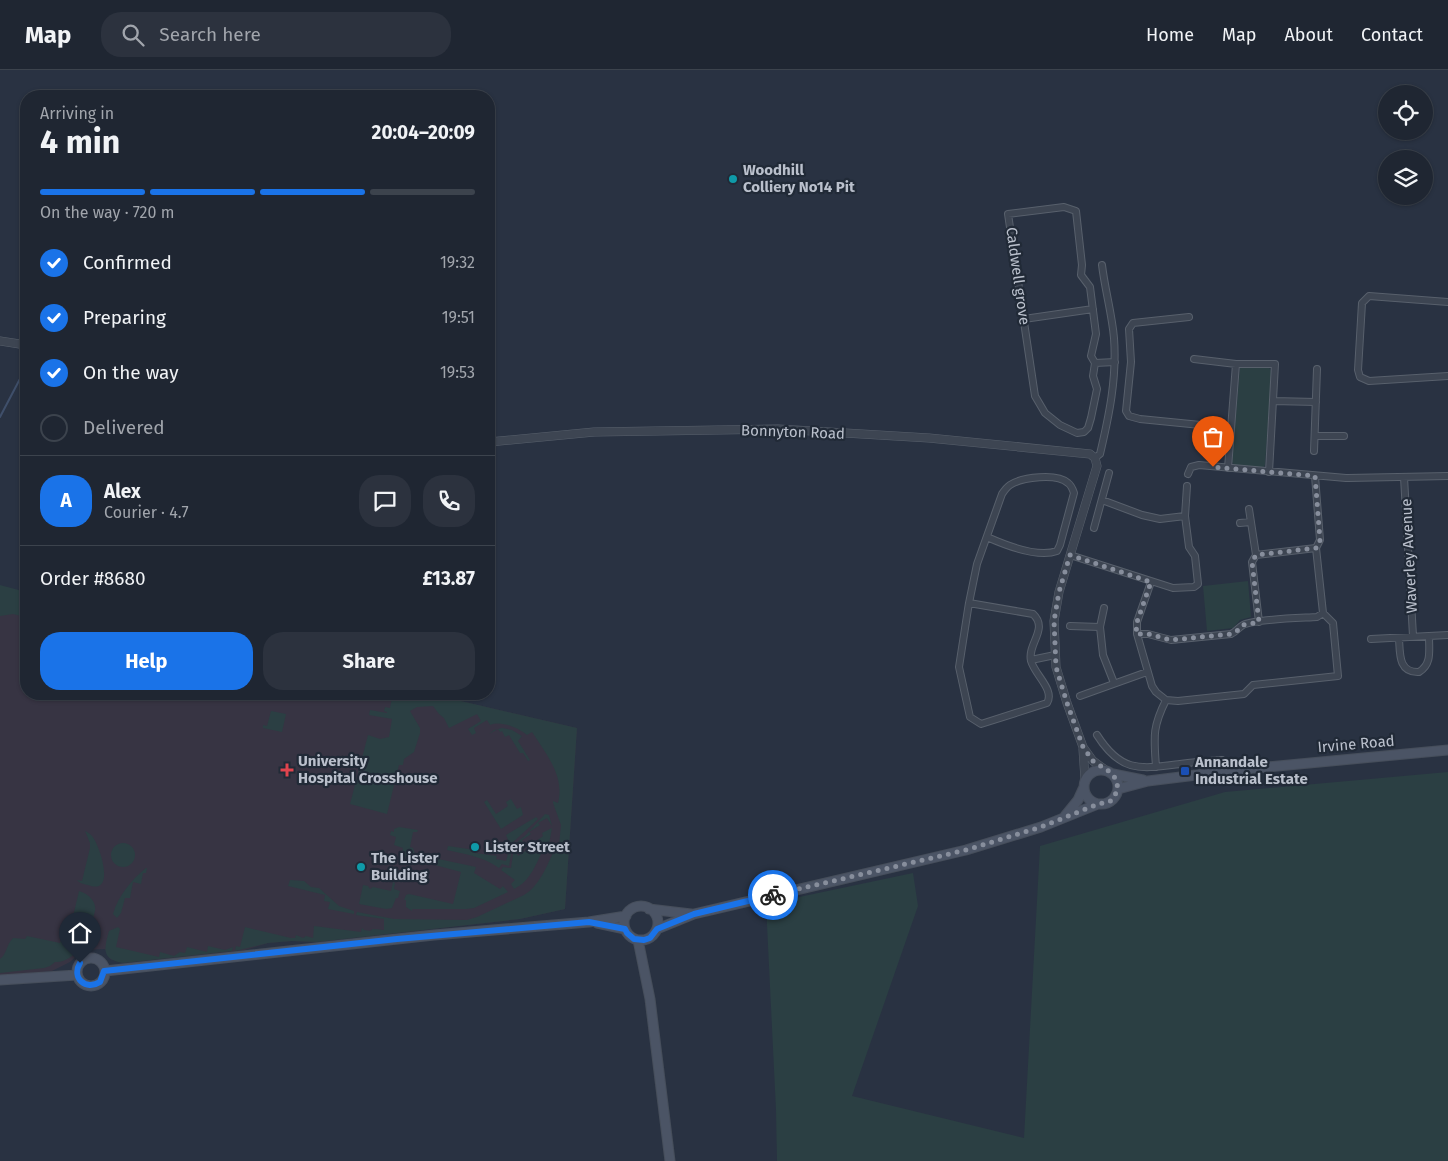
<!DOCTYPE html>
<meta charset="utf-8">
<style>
body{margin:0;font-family:"Fira Sans",sans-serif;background:#2c323e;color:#f1f3f6;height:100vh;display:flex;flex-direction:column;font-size:19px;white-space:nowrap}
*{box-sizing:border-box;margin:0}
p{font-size:16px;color:#a1a5ac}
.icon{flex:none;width:28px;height:28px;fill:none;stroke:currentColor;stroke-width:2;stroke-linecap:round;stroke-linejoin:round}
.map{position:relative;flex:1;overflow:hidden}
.panel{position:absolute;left:20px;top:20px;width:475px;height:610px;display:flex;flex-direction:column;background:#1f2632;border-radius:20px;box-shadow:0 1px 4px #0004,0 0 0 1px #3c434d}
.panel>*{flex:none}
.buttons{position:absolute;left:1378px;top:15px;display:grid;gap:10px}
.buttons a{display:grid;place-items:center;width:55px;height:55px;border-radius:50%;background:#1f2632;box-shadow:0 1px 4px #0004,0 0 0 1px #3c434d;font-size:25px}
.pin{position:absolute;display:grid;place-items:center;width:42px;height:42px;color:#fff;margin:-51px -21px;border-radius:50% 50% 50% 0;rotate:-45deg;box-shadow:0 0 5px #0007}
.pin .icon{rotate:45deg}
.courier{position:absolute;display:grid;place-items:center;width:50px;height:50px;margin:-25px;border:4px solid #1a73e8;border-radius:50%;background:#fff;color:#222;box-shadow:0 1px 6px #0007}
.summary em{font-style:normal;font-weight:700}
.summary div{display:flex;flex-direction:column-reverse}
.summary{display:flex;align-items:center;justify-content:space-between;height:85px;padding:0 20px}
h1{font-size:32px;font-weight:700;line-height:38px}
.bar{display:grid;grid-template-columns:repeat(4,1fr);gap:8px 5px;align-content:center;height:60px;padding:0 20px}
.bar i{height:6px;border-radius:4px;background:#3c434d}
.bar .on{background:#1a73e8}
.bar p{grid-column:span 4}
.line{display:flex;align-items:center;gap:12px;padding:0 20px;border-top:1px solid #3c434d}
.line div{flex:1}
.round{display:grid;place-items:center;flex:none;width:52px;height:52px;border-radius:20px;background:#2c323e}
ol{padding:0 20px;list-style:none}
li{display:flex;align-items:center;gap:15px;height:55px}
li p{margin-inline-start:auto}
li .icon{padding:5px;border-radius:50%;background:#1a73e8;color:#fff;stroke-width:4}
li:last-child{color:#a1a5ac}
li i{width:28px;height:28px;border:2px solid #3c434d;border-radius:50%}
.action{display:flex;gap:10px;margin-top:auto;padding:10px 20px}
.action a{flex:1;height:58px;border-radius:20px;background:#1a73e8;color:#fff;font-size:20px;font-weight:700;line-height:58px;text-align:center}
.action a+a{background:#2c323e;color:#f1f3f6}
header{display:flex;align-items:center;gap:30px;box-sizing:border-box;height:70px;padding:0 25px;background:#1f2632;border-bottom:1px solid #3c434d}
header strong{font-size:24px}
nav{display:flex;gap:28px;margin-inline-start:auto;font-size:18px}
.search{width:350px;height:45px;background:#2c323e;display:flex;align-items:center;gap:12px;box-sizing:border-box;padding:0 18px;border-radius:20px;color:#a1a5ac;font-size:19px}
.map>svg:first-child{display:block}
.medical{fill:#373443}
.green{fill:#2b3f43}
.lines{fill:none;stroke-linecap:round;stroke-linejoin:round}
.stream{stroke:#3f4f6a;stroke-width:2}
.minor-casing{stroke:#58606c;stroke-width:8}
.tertiary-casing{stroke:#58606c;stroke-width:9}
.secondary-casing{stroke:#464e5b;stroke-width:11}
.minor{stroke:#3d4552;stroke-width:6}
.tertiary{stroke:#3d4552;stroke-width:8}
.secondary{stroke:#4b5465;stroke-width:9}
.done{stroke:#878e9c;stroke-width:5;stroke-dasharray:0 9}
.route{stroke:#1a73e8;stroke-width:6}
.culture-dot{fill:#0f9aa8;stroke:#212a37;stroke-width:2}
.health-dot{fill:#e0444e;stroke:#212a37;stroke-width:2}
.transit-dot{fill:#1a4fb4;stroke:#212a37;stroke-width:2}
.labels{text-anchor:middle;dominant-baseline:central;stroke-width:4.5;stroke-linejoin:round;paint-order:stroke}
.poi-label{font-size:15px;font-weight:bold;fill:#bac0cc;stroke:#212a37;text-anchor:start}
.street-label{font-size:15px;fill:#bac0cc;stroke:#212a37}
</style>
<header>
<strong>Map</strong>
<div class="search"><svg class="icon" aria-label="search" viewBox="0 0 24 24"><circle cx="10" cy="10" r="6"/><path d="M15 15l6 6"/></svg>Search here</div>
<nav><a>Home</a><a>Map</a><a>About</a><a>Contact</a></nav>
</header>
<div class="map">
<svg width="1448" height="1091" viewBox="0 0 1448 1091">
<rect width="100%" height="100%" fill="#293242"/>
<path class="medical" d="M26,526v98h405l146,34 -12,181 -45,10 -203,23 -25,-1 -24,2 -23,7 -122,13 -13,-4 -5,-10 -22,1 -13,12 -18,9 -52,5v-373z"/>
<path class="green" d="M1240,297l29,1 3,3 -7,94 -3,4 -28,-4 -2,-3z
M1248,511l3,36 -11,3 -7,8 -26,3 -4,-45z
M0,515l26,7v20l-4,-1 -1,5 -8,-2 -13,2z
M387,624h44l146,34 -12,181 -45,10 -203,23 -25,-1 -24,2 -33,8 1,-5 4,1 5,-20 46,11h4l1,-3 7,3 3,-2 7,2 1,-12 47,6 1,-4 2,2 6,1 3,-2 11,1v-11l-28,-4 1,-3 37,7 73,1 10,-3 47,-22c17,-10 24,-33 33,-50l1,1 1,-1 2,-20 -8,-22v-2l5,2c7,-27 -12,-49 -26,-71l-5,3c-9,-7 -26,-15 -37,-10l-3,-5 -13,8 2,5 -4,2 -4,-6 13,-8 -4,-7 -28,14 -5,-10 -5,-4 -6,-8 -16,1 -7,4 10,17v5l-6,19 -10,7 -1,6h-4l-12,49 -37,-10 18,-69 12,4 9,-2 3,-18 -23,-4 1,-5 17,3v-1l-3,-1 1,-4 5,1 2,-10 -5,-2z
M271,641l15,3 -4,18 -19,-4v-3l4,1z
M502,658l10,2 10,6 -4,5 12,19 -2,1 -5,-8h-3l-11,-18 -4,2 -3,-6 -2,1 -2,-3 -9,5 5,-4z
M1448,702v389h-671l-1,-51 -10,-206 147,-31 5,33 -66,190 172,42 16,-292 185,-54z
M511,729l6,10 4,-2 2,8 -22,14 -17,-27 3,-2 9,14 12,-8 -2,-4z
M545,744l4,1 3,11 -5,-8 -9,5 2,2 -11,7 2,2 -9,6 1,2 -10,6 5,8 18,-12 -1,-2 8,-6 -1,-3 10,-5 -3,16 -4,1c-8,17 -14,36 -31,44l-3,-5 4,-4 -14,-10 2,-3 8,1 2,-14 -2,-7 14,-11z
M536,747l2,2 -28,26 -4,-10z
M399,757l19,3 -1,2h-4l-3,15 3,1 2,6 61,13 -2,6 26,16 3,-3 5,6 -34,16 -8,1h-54v2l-6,-4v-7h-2l2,-5 3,-1 44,10 8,-32 -60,-16 2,-8 -9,-3 2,-8 -6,-2 1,-4 3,1v-3z
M85,761c4,2 7,4 9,8 6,9 21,53 -3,47 -6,-2 -11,-2 -14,-6l5,1 8,-33v-5z
M111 785a12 12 0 1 1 24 0a12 12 0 1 1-24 0Z
M448,776l27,4v3l22,3 -1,3 10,2 3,-11 2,5 -2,11 -7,-2 -3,4c-15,-11 -34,-14 -52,-18z
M146,798h1l-1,5h-3l-2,11 -8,-2 -3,16h-5l-4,15 -4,5 -4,-4c5,-18 19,-35 33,-46z
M290,810l14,1 7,6 8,1 20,18 15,5v3l-26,-5 2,-7 -6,-1 1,-6 -37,-9z
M393,812l2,1 -1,6 6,2 -2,7h-2l-4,10 -6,1 -27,-5 4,-19 5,1 2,3 3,-2 18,4z
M79,821c8,2 18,10 16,20 -4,17 -16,52 -40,51l-5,4 -6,2 -44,5v-14c7,-5 6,-14 13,-21l12,1 2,-3 33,7 2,-6 6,1z
M118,857l2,2 -4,18 43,10 1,-5 14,4 6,-4 5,1 2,-6 20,5 1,-6 17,4 8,-3 -1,4 -109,12c-22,-4 -19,-14 -14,-32z"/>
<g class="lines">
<path class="stream" d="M0,347l22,-42 1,-10 3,-3"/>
<g class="minor-casing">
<path id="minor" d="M1448,232l-79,-6 -7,7 -4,67 2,7 9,4 79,-5
M1189,247l-56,6 -4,6 2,33 -5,49 3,5 11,3 91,9
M1024,249l69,-10
M1194,289l42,5h39l-6,108
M1095,293l-4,-7 5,-22 -6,-47 -9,-12 1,-10 -6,-54 -12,-4 -56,7 27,182 10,17 15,12 17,8 7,-1 4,-4 3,-10 6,-29 -4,-13 2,-13 20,-1
M1273,331l43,1
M1315,366h29
M1314,381l3,-82
M1095,388l5,-4c9,-38 17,-76 14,-116 -2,-24 -9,-48 -12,-73
M1228,398l8,-104
M1188,404l3,-7 8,-2 147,13
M1315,406l5,64 -4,8
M1404,407l9,159
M1348,408l100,-2
M1102,430l40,15 18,4 25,-3
M1249,439l7,46
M1240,453l10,-1
M1094,458l15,-55
M1070,485l103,33 21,-1 4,-3 -3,-28 -6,-9 -4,-31 2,-30
M1151,512l-14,40v12l15,52 4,6 10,8 12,1 66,-7 9,-9 85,-9 -5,-53 -10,-10 -7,-65
M969,533l64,11c16,15 -6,30 -2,47 4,14 24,29 16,42l-66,21 -11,-7 -11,-50 9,-58 1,-6 8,-39 25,-70c2,-3 5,-7 8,-9 12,-8 47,-12 58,-2 3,2 5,7 6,10l-14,52 -3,6c-19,7 -52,-6 -70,-14
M1104,538l-4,19 3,28 11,28
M1259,552l-7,-60 4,-7 60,-7
M1070,556l30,1
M1137,564h11l23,6 60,-6c5,-2 8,-7 12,-9 12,-6 59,-7 74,-8l6,-4
M1399,568c1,15 -1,35 20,34 13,-8 10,-21 10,-36
M1371,569l77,-4
M1031,590l24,-5
M1080,626l67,-24
M1097,665c24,38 43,34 83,29 14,-2 28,-3 42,-4
M1156,697c-2,-30 -4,-39 10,-67"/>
</g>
<g class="tertiary-casing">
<path id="tertiary" d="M0,271l26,4
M489,372l105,-10 184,-3 151,9 161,16 5,4 2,8 -38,126 -5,29 2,46 11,36 16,44 10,14 11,8
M1083,679l2,30"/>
</g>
<g class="secondary-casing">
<path id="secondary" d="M1084 717a17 17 0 1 1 34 0a17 17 0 1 1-34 0Z
M1113,704l30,6
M1118,719l30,-8 97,-12 203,-19
M1065,746l13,-16 5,-11
M624 853a17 17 0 1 1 34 0a17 17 0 1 1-34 0Z
M649,839l42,5
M597,853l28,6
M657,859l37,-15 272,-64 75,-23 57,-23
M638,870l12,59 20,162
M77 902a14 14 0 1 1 28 0a14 14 0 1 1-28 0Z
M105,901l329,-36 155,-13 37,-6
M0,910l77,-5"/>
</g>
<use href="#minor" class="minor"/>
<use href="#tertiary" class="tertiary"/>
<use href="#secondary" class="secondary"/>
</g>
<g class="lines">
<path class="done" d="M773,825l193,-45 75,-23 57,-23 11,-2 4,-3 5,-10 -2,-10 -6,-7 -17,-11 -10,-14 -16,-44 -11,-36 -2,-46 5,-29 11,-37 81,27 -14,40 -1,12h12l23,6 60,-6 6,-3 6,-6 16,-3 -7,-60 4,-7 60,-7 3,-3 1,-5 -5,-64 -102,-9"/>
<path class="route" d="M80,893c-9,15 6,28 20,19l4,-11 293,-32 192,-17 36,7 2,4 7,6 10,1 6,-2 7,-9 37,-15 79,-19"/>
</g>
<g class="culture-dot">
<circle cx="733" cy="109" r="5"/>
<circle cx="475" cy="777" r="5"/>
<circle cx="361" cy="797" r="5"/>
</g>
<path class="health-dot" d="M284.5 692.5h5v5h5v5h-5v5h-5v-5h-5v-5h5z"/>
<rect class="transit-dot" x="1180" y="696" width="10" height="10" rx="2.5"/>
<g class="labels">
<g class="poi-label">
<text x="743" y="100">Woodhill<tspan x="743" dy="17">Colliery No14 Pit</tspan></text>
<text x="298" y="691">University<tspan x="298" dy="17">Hospital Crosshouse</tspan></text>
<text x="1195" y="692">Annandale<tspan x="1195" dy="17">Industrial Estate</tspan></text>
<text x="485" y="777">Lister Street</text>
<text x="371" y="788">The Lister<tspan x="371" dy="17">Building</tspan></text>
</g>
<g class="street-label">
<text transform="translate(1018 206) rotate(82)">Caldwell grove</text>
<text transform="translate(793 362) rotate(2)">Bonnyton Road</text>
<text transform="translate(1409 486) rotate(-93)">Waverley Avenue</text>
<text transform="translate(1356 674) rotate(-5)">Irvine Road</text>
</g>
</g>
</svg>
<div class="buttons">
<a><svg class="icon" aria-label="locate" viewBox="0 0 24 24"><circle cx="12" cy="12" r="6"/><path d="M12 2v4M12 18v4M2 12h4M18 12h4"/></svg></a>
<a><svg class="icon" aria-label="layers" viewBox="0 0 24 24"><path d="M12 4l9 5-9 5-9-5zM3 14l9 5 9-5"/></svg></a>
</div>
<div class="pin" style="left:1213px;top:397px;background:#ea580c"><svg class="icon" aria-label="bag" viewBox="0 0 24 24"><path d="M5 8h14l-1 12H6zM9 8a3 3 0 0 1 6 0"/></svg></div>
<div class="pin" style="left:80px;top:893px;background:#1f2937"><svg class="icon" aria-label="home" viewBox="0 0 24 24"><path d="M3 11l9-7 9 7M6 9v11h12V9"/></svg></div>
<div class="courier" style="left:773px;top:825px"><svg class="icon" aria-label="bike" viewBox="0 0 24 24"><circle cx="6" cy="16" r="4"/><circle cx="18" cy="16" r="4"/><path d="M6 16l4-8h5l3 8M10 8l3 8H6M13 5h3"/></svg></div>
<section class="panel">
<div class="summary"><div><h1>4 min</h1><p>Arriving in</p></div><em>20:04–20:09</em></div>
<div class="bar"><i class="on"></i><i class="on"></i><i class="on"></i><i></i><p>On the way · 720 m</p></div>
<ol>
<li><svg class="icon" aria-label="check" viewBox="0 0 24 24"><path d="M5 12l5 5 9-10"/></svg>Confirmed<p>19:32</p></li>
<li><svg class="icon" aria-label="check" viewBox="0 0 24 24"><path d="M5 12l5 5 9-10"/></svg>Preparing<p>19:51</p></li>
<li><svg class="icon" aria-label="check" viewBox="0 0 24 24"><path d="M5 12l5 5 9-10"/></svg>On the way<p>19:53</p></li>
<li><i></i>Delivered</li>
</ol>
<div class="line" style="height:90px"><b class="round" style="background:#1a73e8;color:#fff">A</b><div><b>Alex</b><p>Courier · 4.7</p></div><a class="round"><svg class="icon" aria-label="chat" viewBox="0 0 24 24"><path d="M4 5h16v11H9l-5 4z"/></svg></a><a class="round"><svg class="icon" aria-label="phone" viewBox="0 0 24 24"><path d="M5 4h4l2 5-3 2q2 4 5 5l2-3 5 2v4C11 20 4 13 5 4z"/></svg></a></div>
<div class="line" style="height:65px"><div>Order #8680</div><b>£13.87</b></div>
<div class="action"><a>Help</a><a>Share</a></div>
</section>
</div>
